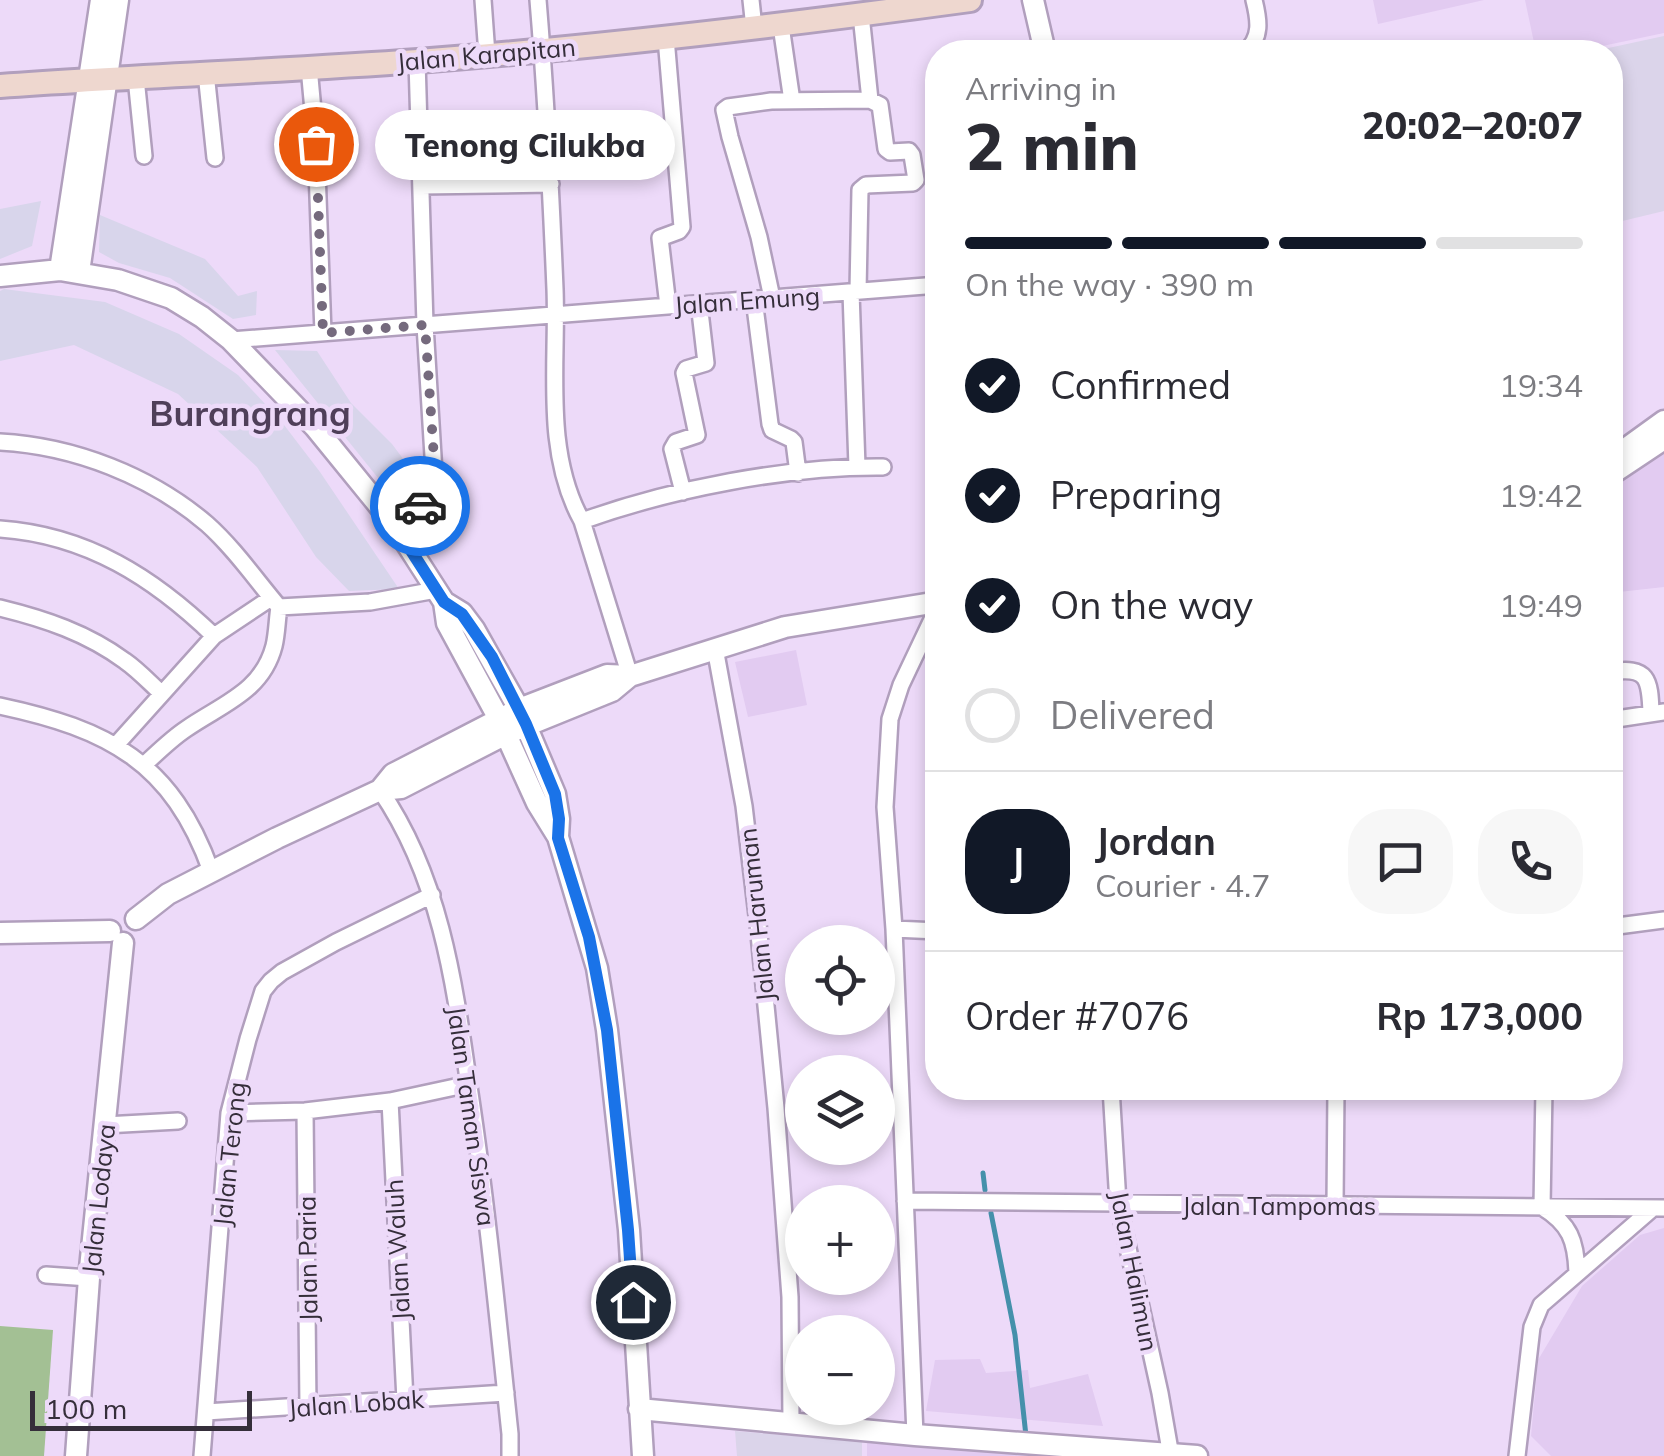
<!DOCTYPE html>
<meta charset="utf-8">
<style>
body{margin:0;font-family:Mulish,sans-serif;background:#f7f7f7;color:#2b2b33;height:100vh;display:flex;flex-direction:column;font-size:38px;white-space:nowrap}
*{box-sizing:border-box;margin:0}
p{font-size:32px;color:#7c7c81}
.icon{flex:none;width:55px;height:55px;fill:none;stroke:currentColor;stroke-width:2;stroke-linecap:round;stroke-linejoin:round}
.map{position:relative;flex:1;overflow:hidden}
.side{position:absolute;left:925px;top:40px;width:698px;height:1060px;display:flex;flex-direction:column;background:#fff;border-radius:40px;box-shadow:0 5px 15px #0003}
.side>*{flex:none}
.fabs{position:absolute;left:785px;top:925px;display:grid;gap:20px}
.fabs a{display:grid;place-items:center;width:110px;height:110px;border-radius:50%;background:#fff;box-shadow:0 5px 15px #0003;font-size:50px}
.scale{position:absolute;left:30px;bottom:25px;width:222px;box-sizing:border-box;padding-left:10px;border:5px solid #352e3a;border-top:0;font-size:28px;line-height:35px;white-space:nowrap;color:#352e3a;-webkit-text-stroke:8px #eddaf9;paint-order:stroke}
.pin{position:absolute;display:grid;place-items:center;width:85px;height:85px;color:#fff;margin:-42px;border:5px solid #fff;border-radius:50%;box-shadow:0 2px 10px #0007}
.courier{position:absolute;display:grid;place-items:center;width:100px;height:100px;margin:-50px;border:8px solid #1a73e8;border-radius:50%;background:#fff;color:#222;box-shadow:0 2px 12px #0007}
.bubble{position:absolute;height:70px;border-radius:35px;background:#fff;box-shadow:0 5px 15px #0003;font-size:32px;font-weight:800;line-height:70px;text-align:center}
.summary em{font-style:normal;font-weight:800}
.summary div{display:flex;flex-direction:column-reverse}
.summary{display:flex;align-items:center;justify-content:space-between;height:170px;padding:0 40px}
h1{font-size:65px;font-weight:800;line-height:75px}
.bar{display:grid;grid-template-columns:repeat(4,1fr);gap:15px 10px;align-content:center;height:120px;padding:0 40px}
.bar i{height:12px;border-radius:8px;background:#e1e1e2}
.bar .active{background:#111827}
.bar p{grid-column:span 4}
.line{display:flex;align-items:center;gap:25px;padding:0 40px;border-top:2px solid #e1e1e2}
.line div{flex:1}
.round{display:grid;place-items:center;flex:none;width:105px;height:105px;border-radius:40px;background:#f7f7f7}
ol{padding:0 40px;list-style:none}
li{display:flex;align-items:center;gap:30px;height:110px}
li p{margin-inline-start:auto}
li .icon{padding:10px;border-radius:50%;background:#111827;color:#fff;stroke-width:4}
li:last-child{color:#7c7c81}
li i{width:55px;height:55px;border:5px solid #e1e1e2;border-radius:50%}
.map>svg:first-child{display:block}
.built{fill:#e2cbf1}
.industrial{fill:#d8d5eb}
.education{fill:#dbd4ea}
.green{fill:#a3c094}
.lines{fill:none;stroke-linecap:round;stroke-linejoin:round}
.stream{stroke:#4590ab;stroke-width:5}
.minor-casing{stroke:#b19fbd;stroke-width:20}
.tertiary-casing{stroke:#b19fbd;stroke-width:25}
.secondary-casing{stroke:#b19fbd;stroke-width:28}
.minor{stroke:#fff;stroke-width:15}
.tertiary{stroke:#fff;stroke-width:20}
.secondary{stroke:#eed7cf;stroke-width:22}
.done{stroke:#756a7d;stroke-width:10;stroke-dasharray:0 18}
.route{stroke:#1a73e8;stroke-width:12}
.labels{text-anchor:middle;dominant-baseline:central;stroke-width:9;stroke-linejoin:round;paint-order:stroke}
.street-label{font-size:25px;fill:#352e3a;stroke:#eddaf9}
.district-label{font-size:35px;font-weight:bold;fill:#4f3f59;stroke:#eddaf9}
</style>
<div class="map">
<svg width="1664" height="1456" viewBox="0 0 1664 1456">
<rect width="100%" height="100%" fill="#eddaf9"/>
<path class="built" d="M1373,0h111l-106,24z
M1525,0h139v33l-90,19h-38z
M1664,449v138l-54,6v-108z
M796,650l11,55 -59,12 -13,-55z
M1664,1228v228h-113l-20,-20 7,-76 44,-74 58,-51z
M980,1359l6,14 42,-3 2,18 58,-14 15,52 -177,-15 9,-51z
M867,1442l226,14h-226z"/>
<path class="industrial" d="M41,201l-9,45 -32,13v-50z
M100,215l105,44 33,37 19,-5 -1,24 -23,4 -63,-41 -51,-15 -20,-11z
M4,289l101,13 74,32 59,41 43,46 39,51 79,117 -50,2 -33,-34 -59,-90 -79,-73 -104,-49 -74,16v-70z
M275,350l42,1 34,52 41,41 30,40 -23,20z"/>
<path class="education" d="M1664,36v175l-54,13v-172h-20z
M735,1431l127,11v14h-125z"/>
<path class="green" d="M0,1326l53,4 -9,126h-44z"/>
<g class="lines">
<path class="stream" d="M983,1173l2,17
M991,1213l24,122 11,101"/>
<g class="minor-casing">
<path id="minor" d="M483,0l4,55
M538,0c8,96 13,193 17,289 3,76 -12,162 27,232l48,155
M751,0l3,28
M781,26l11,75
M666,38l16,189 -3,4 -19,7 8,68
M1245,52c17,-14 14,-32 9,-52
M309,67l7,76 7,190
M206,73l9,85
M136,78l8,78
M421,186l130,-2
M858,291l2,-101 6,-5 47,-2 3,-3 -4,-25 -3,-4 -19,1 -4,-3 -6,-44 -10,-5 -9,-85
M851,292l6,175
M772,298l-13,-61 -29,-100 -6,-27 4,-3 43,-6 99,-1
M754,299l16,125 2,6 19,9 3,3 4,31
M231,340l707,-55
M0,442c74,4 151,34 207,82 27,24 49,56 72,83
M683,492l-11,-43 4,-7 21,-7 -13,-62 2,-4 20,-6 -7,-60
M582,521c89,-32 206,-55 301,-54
M394,524l36,-24 5,-5v-6l-10,-164 -8,-264
M0,529c87,6 154,49 214,107
M279,607l91,-5 66,-12
M0,608c45,11 87,25 125,53 13,9 24,21 36,32
M715,648l29,158 14,118 18,184 14,189 1,126
M1610,672c38,-6 40,7 41,41
M0,706c108,23 172,56 211,165
M1610,720l54,-8
M116,745l98,-109 57,-38
M145,764c13,-12 26,-25 41,-35 36,-25 76,-37 88,-83 3,-12 3,-26 5,-39
M380,790c62,90 75,198 90,303 17,113 28,227 40,341v22
M1610,927l54,-7
M894,929l44,2
M1111,1088l7,115 42,190 11,63
M1544,1088l-2,119c28,17 34,34 35,66
M390,1101l15,299
M305,1111l3,296
M229,1113l76,-2 85,-10 79,-17
M105,1125l73,-4
M905,1201l759,7
M1335,1205l1,-117
M46,1275l43,3
M206,1412l300,-19
M915,1435l-21,-506 -9,-122 5,-88 11,-34 37,-78
M202,1456l27,-343 19,-74 15,-48 8,-10 11,-9 54,-30 96,-47
M1517,1456l15,-129 9,-22 112,-97"/>
</g>
<g class="tertiary-casing">
<path id="tertiary" d="M1033,0l12,52
M60,270l41,-270
M79,272l39,-272
M0,276l60,-6 58,10 53,18 31,19 29,23 84,87 79,97 50,78 3,21 52,96 38,84 21,34 39,131 10,62 22,200 14,226
M1610,460l54,-39
M1610,475l54,-36
M444,602l18,11 12,16 45,80 36,85 4,25 -1,18
M380,790l13,-16 126,-65 88,-34 23,1 155,-49 153,-25
M136,919l32,-25 109,-56 103,-48 21,-2 105,-54 106,-43 18,-15
M0,933l110,-2
M639,1409l276,26 282,21
M76,1456l13,-178 34,-335"/>
</g>
<g class="secondary-casing">
<path id="secondary" d="M0,86c139,-10 279,-15 418,-25 184,-14 368,-36 552,-61"/>
</g>
<use href="#minor" class="minor"/>
<use href="#tertiary" class="tertiary"/>
<use href="#secondary" class="secondary"/>
</g>
<g class="lines">
<path class="done" d="M316,144l7,189 102,-8 11,163 -1,7 -15,11"/>
<path class="route" d="M420,506l-26,18 50,78 18,12 30,43 34,67 29,70 4,25 -1,19 31,99 18,93 21,200 5,72"/>
</g>
<g class="labels">
<g class="street-label">
<text transform="translate(486 54) rotate(-5)">Jalan Karapitan</text>
<text transform="translate(747 300) rotate(-4)">Jalan Emung</text>
<text transform="translate(756 915) rotate(-96)">Jalan Haruman</text>
<text transform="translate(472 1116) rotate(82)">Jalan Taman Siswa</text>
<text transform="translate(229 1154) rotate(-84)">Jalan Terong</text>
<text transform="translate(98 1199) rotate(-84)">Jalan Lodaya</text>
<text x="1279" y="1205">Jalan Tampomas</text>
<text transform="translate(397 1250) rotate(-93)">Jalan Waluh</text>
<text transform="translate(307 1259) rotate(-91)">Jalan Paria</text>
<text transform="translate(1135 1271) rotate(79)">Jalan Halimun</text>
<text transform="translate(356 1403) rotate(-4)">Jalan Lobak</text>
</g>
<g class="district-label">
<text x="250" y="413">Burangrang</text>
</g>
</g>
</svg>
<div class="fabs">
<a><svg class="icon" aria-label="locate" viewBox="0 0 24 24"><circle cx="12" cy="12" r="6"/><path d="M12 2v4M12 18v4M2 12h4M18 12h4"/></svg></a>
<a><svg class="icon" aria-label="layers" viewBox="0 0 24 24"><path d="M12 4l9 5-9 5-9-5zM3 14l9 5 9-5"/></svg></a>
<a>+</a>
<a>−</a>
</div>
<div class="scale">100 m</div>
<div class="pin" style="left:316px;top:144px;background:#ea580c"><svg class="icon" aria-label="bag" viewBox="0 0 24 24"><path d="M5 8h14l-1 12H6zM9 8a3 3 0 0 1 6 0"/></svg></div>
<div class="pin" style="left:633px;top:1302px;background:#1f2937"><svg class="icon" aria-label="home" viewBox="0 0 24 24"><path d="M3 11l9-7 9 7M6 9v11h12V9"/></svg></div>
<div class="courier" style="left:420px;top:506px"><svg class="icon" aria-label="car" viewBox="0 0 24 24"><path d="M5 17H2v-5l4-1 3-4h7l3 4 3 1v5h-3M9 17h6M6 11h13"/><circle cx="7" cy="17" r="2"/><circle cx="17" cy="17" r="2"/></svg></div>
<div class="bubble" style="left:375px;top:110px;width:300px">Tenong Cilukba</div>
<section class="side">
<div class="summary"><div><h1>2 min</h1><p>Arriving in</p></div><em>20:02–20:07</em></div>
<div class="bar"><i class="active"></i><i class="active"></i><i class="active"></i><i></i><p>On the way · 390 m</p></div>
<ol>
<li><svg class="icon" aria-label="check" viewBox="0 0 24 24"><path d="M5 12l5 5 9-10"/></svg>Confirmed<p>19:34</p></li>
<li><svg class="icon" aria-label="check" viewBox="0 0 24 24"><path d="M5 12l5 5 9-10"/></svg>Preparing<p>19:42</p></li>
<li><svg class="icon" aria-label="check" viewBox="0 0 24 24"><path d="M5 12l5 5 9-10"/></svg>On the way<p>19:49</p></li>
<li><i></i>Delivered</li>
</ol>
<div class="line" style="height:180px"><b class="round" style="background:#111827;color:#fff">J</b><div><b>Jordan</b><p>Courier · 4.7</p></div><a class="round"><svg class="icon" aria-label="chat" viewBox="0 0 24 24"><path d="M4 5h16v11H9l-5 4z"/></svg></a><a class="round"><svg class="icon" aria-label="phone" viewBox="0 0 24 24"><path d="M5 4h4l2 5-3 2q2 4 5 5l2-3 5 2v4C11 20 4 13 5 4z"/></svg></a></div>
<div class="line" style="height:130px"><div>Order #7076</div><b>Rp 173,000</b></div>
</section>
</div>
